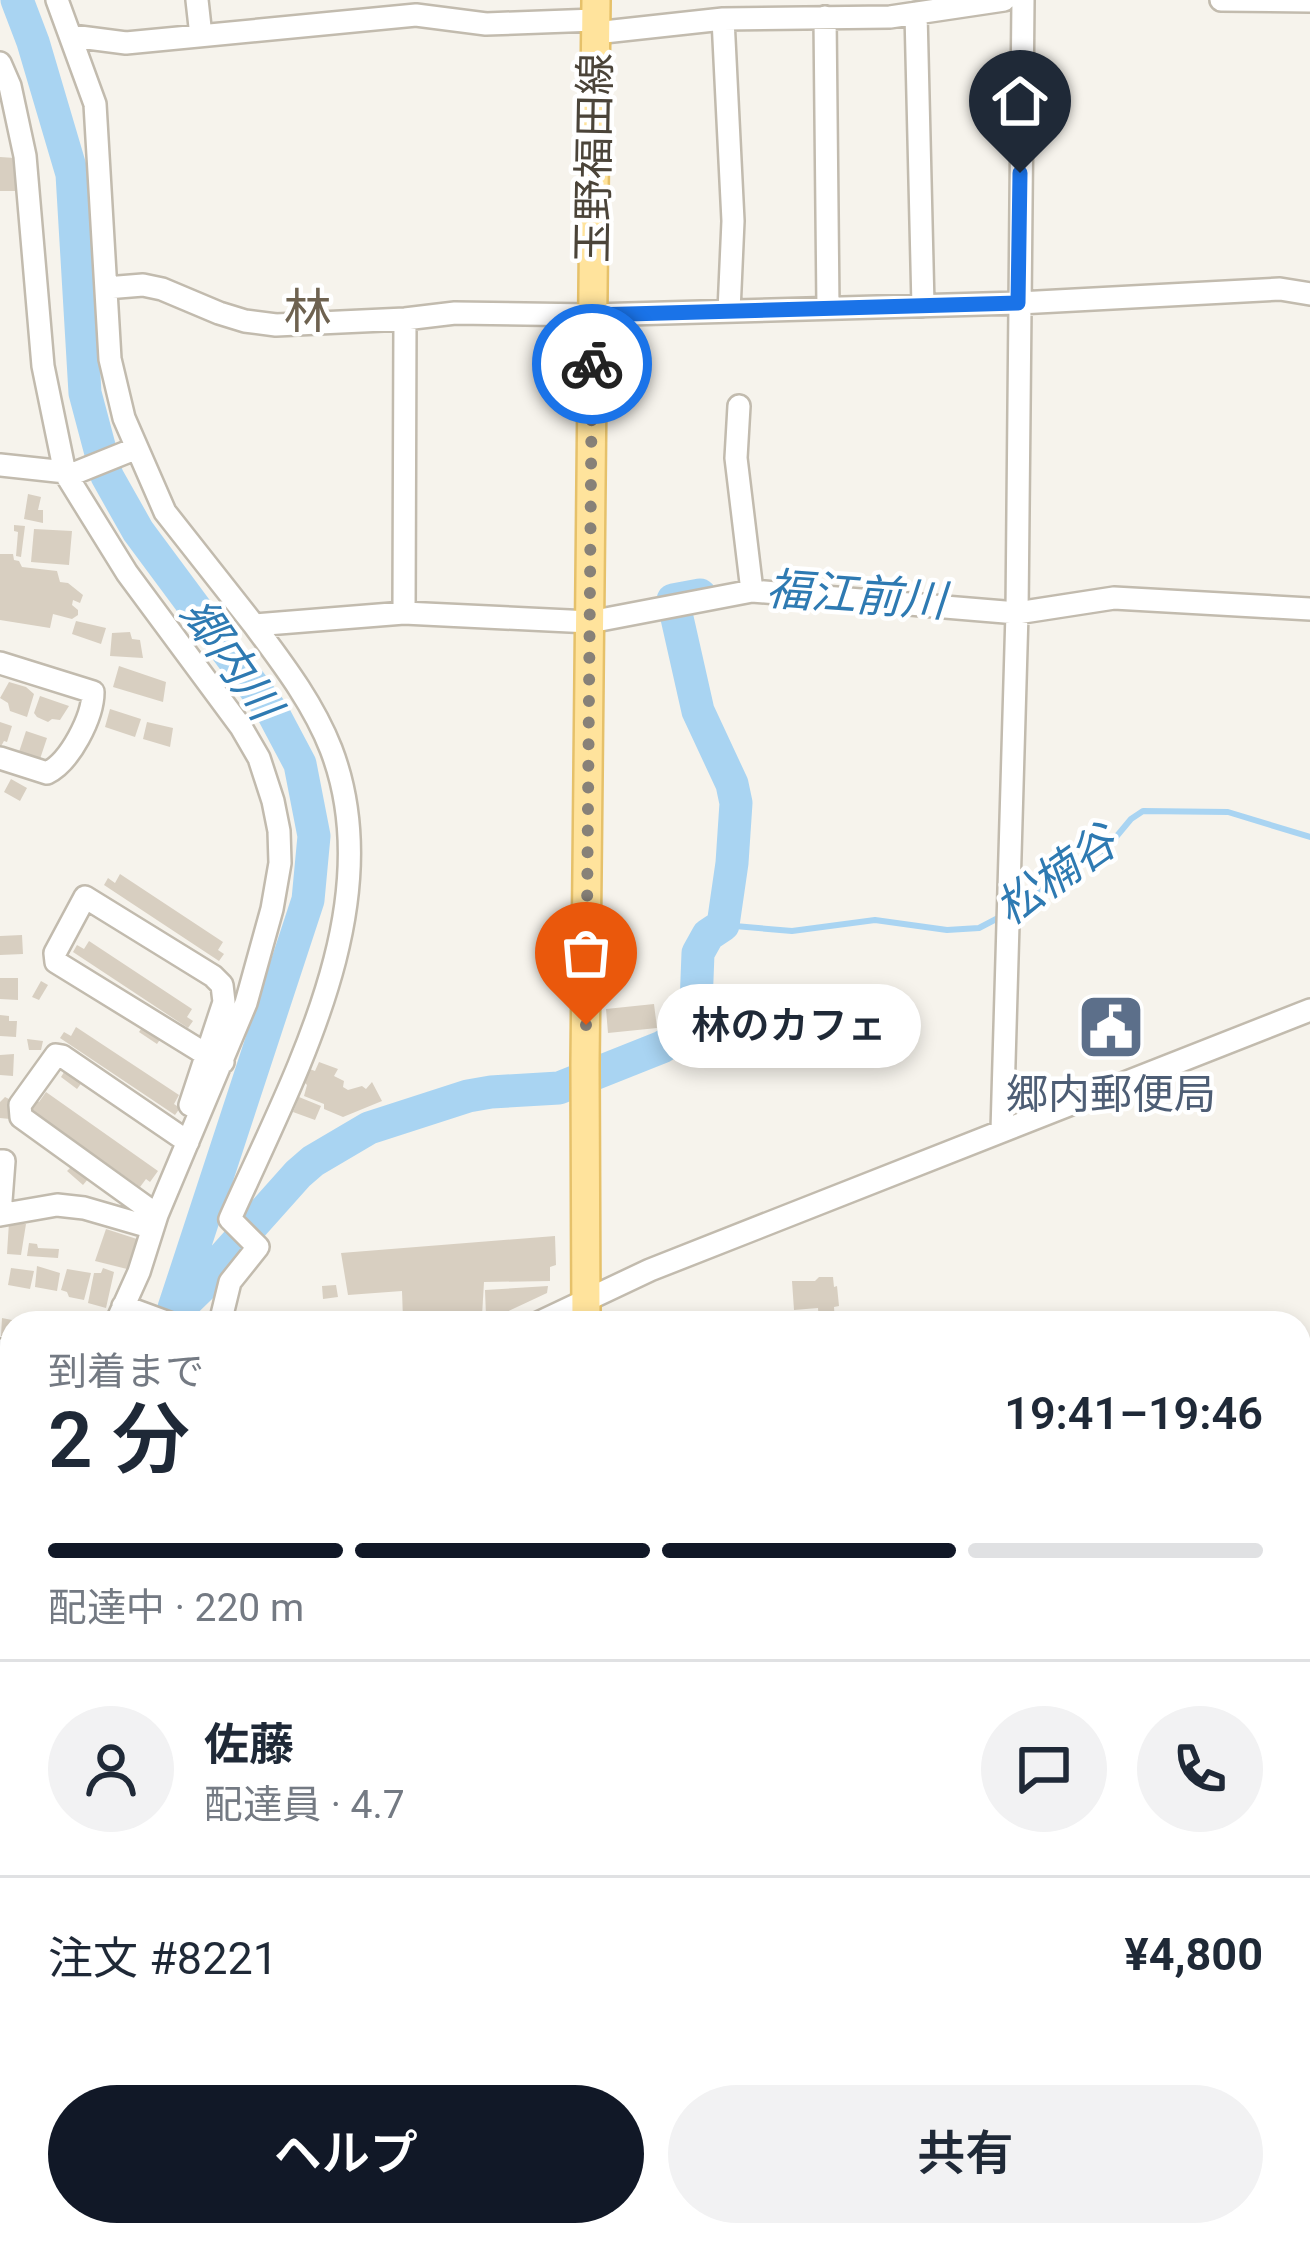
<!DOCTYPE html>
<html lang="ja">
<meta charset="utf-8">
<style>
body{margin:0;font-family:Roboto,"Noto Sans JP",sans-serif;background:#f2f2f3;color:#1f2937;height:100vh;display:flex;flex-direction:column;font-size:45px;white-space:nowrap}
*{box-sizing:border-box;margin:0}
p{font-size:39px;color:#747a83}
.icon{flex:none;width:66px;height:66px;fill:none;stroke:currentColor;stroke-width:2;stroke-linecap:round;stroke-linejoin:round}
.map{position:relative;flex:1;overflow:hidden}
.side{position:absolute;left:0px;top:1311px;width:1311px;height:936px;display:flex;flex-direction:column;background:#fff;border-radius:36px 36px 0 0;box-shadow:0 6px 18px #0003}
.side>*{flex:none}
.pin{position:absolute;display:grid;place-items:center;width:102px;height:102px;color:#fff;margin:-123px -51px;border-radius:50% 50% 50% 0;rotate:-45deg;box-shadow:0 0 12px #0007}
.pin .icon{rotate:45deg}
.courier{position:absolute;display:grid;place-items:center;width:120px;height:120px;margin:-60px;border:9px solid #1a73e8;border-radius:50%;background:#fff;color:#222;box-shadow:0 3px 15px #0007}
.bubble{position:absolute;height:84px;border-radius:42px;background:#fff;box-shadow:0 6px 18px #0003;font-size:39px;font-weight:600;line-height:84px;text-align:center}
.headline em{font-style:normal;font-weight:600}
.headline div{display:flex;flex-direction:column-reverse}
.headline{display:flex;align-items:center;justify-content:space-between;height:204px;padding:0 48px}
h1{font-size:78px;font-weight:600;line-height:90px}
.bar{display:grid;grid-template-columns:repeat(4,1fr);gap:18px 12px;align-content:center;height:144px;padding:0 48px}
.bar i{height:15px;border-radius:9px;background:#e0e1e3}
.bar .selected{background:#111827}
.bar p{grid-column:span 4}
.line{display:flex;align-items:center;gap:30px;padding:0 48px;border-top:3px solid #e0e1e3}
.line div{flex:1}
.round{display:grid;place-items:center;flex:none;width:126px;height:126px;border-radius:63px;background:#f2f2f3}
.primary-button{display:flex;gap:24px;margin-top:auto;padding:24px 48px}
.primary-button a{flex:1;height:138px;border-radius:72px;background:#111827;color:#fff;font-size:48px;font-weight:600;line-height:138px;text-align:center}
.primary-button a+a{background:#f2f2f3;color:#1f2937}
.map>svg:first-child{display:block}
.green{fill:#d2eab5}
.lines{fill:none;stroke-linecap:round;stroke-linejoin:round}
.stream{stroke:#a9d4f2;stroke-width:6}
.river{stroke:#a9d4f2;stroke-width:33}
.building{fill:#d8cfc1}
.minor-casing{stroke:#c2bbae;stroke-width:26}
.major-casing{stroke:#e6c16a;stroke-width:32}
.minor{stroke:#fff;stroke-width:21}
.major{stroke:#ffe39c;stroke-width:27}
.done{stroke:#878178;stroke-width:12;stroke-dasharray:0 21.6}
.route{stroke:#1a73e8;stroke-width:15}
.labels{text-anchor:middle;dominant-baseline:central;stroke-width:9;stroke-linejoin:round;paint-order:stroke}
.street-label{font-size:42px;fill:#4b4439;stroke:#fff}
.service-label{font-size:42px;fill:#4e5e75;stroke:#fff}
.water-label{font-size:45px;font-style:italic;fill:#2e7ab2;stroke:#fff}
.quarter-label{font-size:48px;fill:#6e6250;stroke:#fff}
</style>
<div class="map">
<svg width="1310" height="2247" viewBox="0 0 1310 2247">
<rect width="100%" height="100%" fill="#f6f3ec"/>
<path class="green" d="M12,1841v394h249l-5,12h-239l-17,-6v-397z"/>
<g class="lines">
<path class="stream" d="M1017,909l53,-44 36,-16 25,-30 12,-8 85,1 82,25
M723,925l69,6 83,-11 72,10 32,-2 21,-11"/>
<path class="river" d="M17,0l16,42 39,132 13,219 22,83 31,55 135,182 27,51 14,72 -6,64 -134,408
M171,1316l34,-33 9,-15 84,-94 15,-13 56,-33 99,-32 23,-4 68,-4 103,-41 23,-14 11,-28 2,-52 10,-18 15,-10 9,-62 4,-60 -4,-19 -34,-73 -25,-111 27,-5
M0,1683l12,-10"/>
</g>
<path class="building" d="M0,157l15,1v33h-15z
M28,494l13,3 -3,13h5v13l-19,-4z
M14,525l11,1 -4,31 -5,-1 2,-24 -4,-1z
M34,529l38,2 -3,34 -38,-3z
M0,554h13l1,6 5,1 3,6 35,4 3,11 8,1 15,12 -3,8 -7,-3 -1,5 6,5v5l-6,4 -19,-5 -3,14 -50,-8z
M76,621l30,7 -5,16 -29,-10z
M130,632l2,7 8,1 3,18 -33,-2 2,-23z
M119,666l47,16 -3,20 -50,-15z
M9,682l17,5 8,7 -7,23 -17,-6 -2,-8 -8,-5z
M40,696l29,10 -9,14 -8,-1 -4,3 -11,-5 -3,-4z
M110,709l31,10 -6,18 -30,-10z
M0,722l12,4 -5,16 -3,-1 -4,7z
M147,722l26,6 -3,19 -27,-8z
M26,731l21,7 -8,24 -21,-7z
M11,779l16,9 -7,13 -16,-9z
M120,874l103,68 -5,8 6,4 -5,7 -115,-76 4,-7 7,5z
M22,935l1,19 -23,1v-19z
M89,941l103,68 -5,8 6,4 -5,7 -115,-76 4,-7 7,4z
M0,978h18v22l-18,-1z
M41,981l7,4 -9,15 -7,-3z
M654,1004l3,24 -49,5 -2,-24z
M0,1015l9,1v5h8l-1,16 -16,-1z
M143,1026l18,12 -4,6 -18,-12z
M76,1027l103,68 -5,9 6,4 -5,7 -115,-77 4,-6 7,4z
M27,1039l16,2 -2,9h-12z
M14,1054l-1,22 -13,-1v-20z
M319,1062l19,7 -4,7 10,5 -1,6 5,3 14,-4 4,3 6,-7 10,19 -39,16 -19,-8v-5l-20,-8 3,-11 -4,-4 4,-13 8,3z
M66,1069l17,12 -6,8 -16,-12z
M46,1092l112,79 -8,11 -4,-3 -6,8 -113,-80 6,-9 6,4z
M5,1097l6,3 -1,19 -10,-1v-16z
M299,1097l22,9 -6,14 -22,-8z
M73,1165l15,14 -5,6 -16,-14z
M9,1222l17,2 -5,31 -14,-1z
M106,1229l34,11 -13,29 -32,-8z
M555,1236l1,29 -6,2v14l-66,1 -2,34 -69,7 -10,-4 -1,-28 -54,4 -7,-42z
M29,1243l8,1 1,4 21,1 -1,9 -31,-2z
M37,1266l23,7 -3,18 -22,-4z
M11,1268l23,3 -4,18 -22,-4z
M103,1268l11,4 -8,36 -18,-5 6,-30h7z
M67,1269l24,4 -7,27 -15,-3 -2,-5 -6,-2z
M819,1277h14l1,10 3,-1 2,20 -5,1 1,15 -16,1 -1,-15 -24,2 -2,-29h23z
M336,1285l2,12 -15,2 -1,-13z
M548,1286l-1,7 -51,24 -1,-3 -9,2 -1,-26z
M2,1318l10,2v17l-11,-1z
M8,1374h4v28l-12,-4 1,-22 5,2z
M0,1440l12,2v35l-12,-1z"/>
<g class="lines">
<g class="minor-casing">
<path id="minor" d="M57,0l38,104 15,255 14,59 41,94 89,113 150,-12 186,9 162,-31 265,22 97,-15 196,11
M197,0l4,36
M1221,0l89,1
M916,13l7,293
M825,17l3,291
M723,19l10,202 -4,90
M595,33l128,-14 167,-2 114,-17
M72,36l54,7 290,-28 70,9 109,-4
M0,63l10,23 15,70 18,210 22,107 62,100 114,154 18,31 14,43 6,30 1,32 -8,46 -26,94 -89,212 -18,57 -23,51
M106,288l37,-3 19,4 57,24 26,8 31,4 129,-6 50,-6 137,2 427,-12 261,-14 30,5
M739,406l-3,52 16,133
M0,465l75,8 62,-25
M404,613l1,-294
M0,663l93,29c0,25 -23,70 -46,81l-47,-15
M190,1105l34,-103 -2,-17 -9,-9 -128,-79 -30,56 1,9 151,93 16,7
M1002,1131l15,-518 6,-613
M0,1161h4l-4,53
M0,1215l57,-10 27,3 69,20
M157,1215l-136,-98 -1,-12 36,-50 6,1 126,86
M123,1306l46,17
M220,1323l10,-41 28,-35 -28,-28c62,-140 161,-314 101,-470 -18,-46 -48,-85 -77,-124
M538,1323l112,-53 660,-260
M0,1350l12,2
M0,1612l12,-12
M0,1734l12,9
M1299,1931l11,-1
M1299,2070l11,15
M798,2235l6,12
M1095,2235l69,12
M329,2247l5,-12
M692,2247l49,-12"/>
</g>
<g class="major-casing">
<path id="major" d="M586,1323l-1,-258 11,-1065
M1299,1416l11,1
M1299,1440l11,1
M0,1516l12,-2
M0,1538l12,-1"/>
</g>
<use href="#minor" class="minor"/>
<use href="#major" class="major"/>
</g>
<g class="lines">
<path class="done" d="M586,1025l6,-661"/>
<path class="route" d="M592,364v-49l426,-12 2,-130"/>
</g>
<defs>
<g id="civic-square" transform="scale(3.45)"><rect x="-9" y="-9" width="18" height="18" rx="4" fill="#5c6f8a" stroke="#fff"/><path d="M-.6-6.5H3V-4.5H.6V-3L4-1V1h2V6H-6V1h2V-1L-.6-3ZM-1.2 2.5V6h2.4V2.5Z" fill="#fff"/></g>
</defs>
<g fill-rule="evenodd">
<use href="#civic-square" x="1111" y="1027"/>
</g>
<g class="labels">
<g class="street-label">
<text transform="translate(594 158) rotate(-89)">玉野福田線</text>
</g>
<g class="service-label">
<text x="1111" y="1094">郷内郵便局</text>
</g>
<g class="water-label">
<text transform="translate(856 595) rotate(4)">福江前川</text>
<text transform="translate(231 659) rotate(55)">郷内川</text>
<text transform="translate(1056 875) rotate(-35)">松楠谷</text>
</g>
<g class="quarter-label">
<text x="308" y="311">林</text>
</g>
</g>
</svg>
<div class="pin" style="left:586px;top:1025px;background:#ea580c"><svg class="icon" aria-label="bag" viewBox="0 0 24 24"><path d="M5 8h14l-1 12H6zM9 8a3 3 0 0 1 6 0"/></svg></div>
<div class="pin" style="left:1020px;top:173px;background:#1f2937"><svg class="icon" aria-label="home" viewBox="0 0 24 24"><path d="M3 11l9-7 9 7M6 9v11h12V9"/></svg></div>
<div class="courier" style="left:592px;top:364px"><svg class="icon" aria-label="bike" viewBox="0 0 24 24"><circle cx="6" cy="16" r="4"/><circle cx="18" cy="16" r="4"/><path d="M6 16l4-8h5l3 8M10 8l3 8H6M13 5h3"/></svg></div>
<div class="bubble" style="left:657px;top:984px;width:264px">林のカフェ</div>
<section class="side">
<div class="headline"><div><h1>2 分</h1><p>到着まで</p></div><em>19:41–19:46</em></div>
<div class="bar"><i class="selected"></i><i class="selected"></i><i class="selected"></i><i></i><p>配達中 · 220 m</p></div>
<div class="line" style="height:216px"><a class="round"><svg class="icon" aria-label="person" viewBox="0 0 24 24"><circle cx="12" cy="8" r="4"/><path d="M4 21q1-7 8-7t8 7"/></svg></a><div><b>佐藤</b><p>配達員 · 4.7</p></div><a class="round"><svg class="icon" aria-label="chat" viewBox="0 0 24 24"><path d="M4 5h16v11H9l-5 4z"/></svg></a><a class="round"><svg class="icon" aria-label="phone" viewBox="0 0 24 24"><path d="M5 4h4l2 5-3 2q2 4 5 5l2-3 5 2v4C11 20 4 13 5 4z"/></svg></a></div>
<div class="line" style="height:156px"><div>注文 #8221</div><b>¥4,800</b></div>
<div class="primary-button"><a>ヘルプ</a><a>共有</a></div>
</section>
</div>
